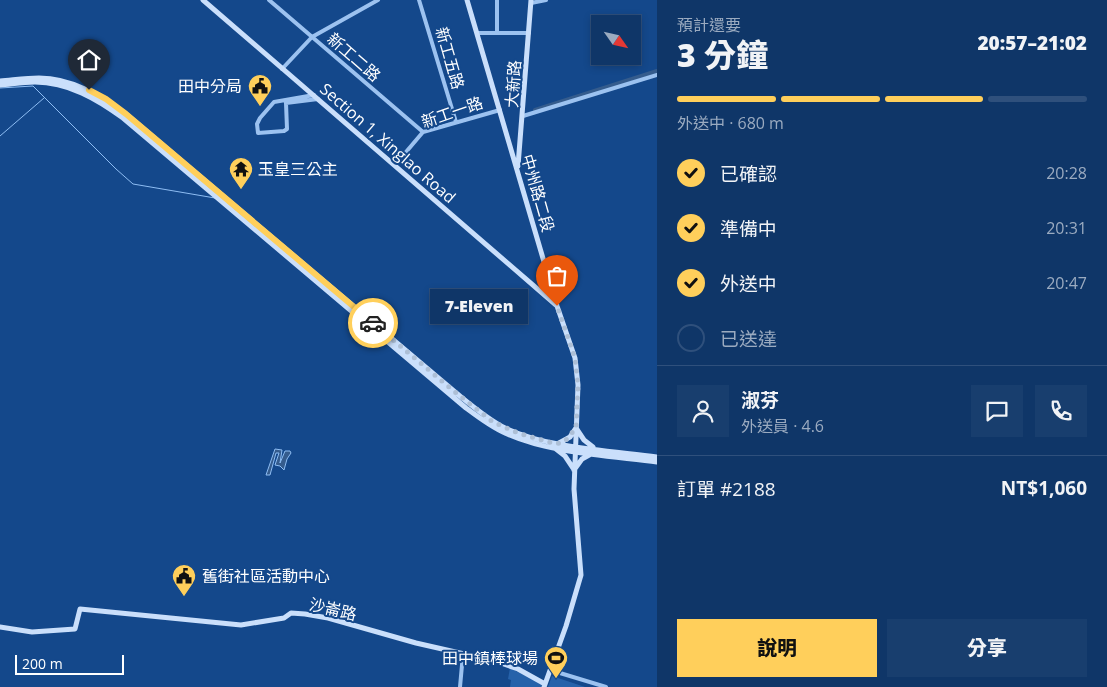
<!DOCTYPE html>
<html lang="zh-TW">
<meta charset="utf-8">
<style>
body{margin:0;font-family:"Open Sans","Noto Sans TC",sans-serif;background:#183e6e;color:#f1f3f6;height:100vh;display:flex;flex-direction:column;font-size:19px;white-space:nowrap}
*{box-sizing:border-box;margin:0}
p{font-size:16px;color:#9babc0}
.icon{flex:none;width:28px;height:28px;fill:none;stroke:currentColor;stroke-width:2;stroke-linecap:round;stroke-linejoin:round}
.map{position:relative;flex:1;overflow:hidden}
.details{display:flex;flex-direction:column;background:#0f3668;width:450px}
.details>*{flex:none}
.needle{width:32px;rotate:124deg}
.fabs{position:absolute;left:591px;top:15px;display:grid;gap:10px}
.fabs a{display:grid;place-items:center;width:50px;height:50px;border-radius:0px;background:#0f3668;box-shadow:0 2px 8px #0003,0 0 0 1px #2f507c;font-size:25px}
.scale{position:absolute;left:15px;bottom:12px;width:109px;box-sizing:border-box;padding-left:5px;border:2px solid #fff;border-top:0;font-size:14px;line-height:18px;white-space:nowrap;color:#fff;-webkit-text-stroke:4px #14488b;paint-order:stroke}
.pin{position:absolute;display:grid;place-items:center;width:42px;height:42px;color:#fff;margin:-51px -21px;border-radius:50% 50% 50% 0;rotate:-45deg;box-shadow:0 0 5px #0007}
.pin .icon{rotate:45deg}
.courier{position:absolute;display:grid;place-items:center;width:50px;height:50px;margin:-25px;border:4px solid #ffcf5b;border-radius:50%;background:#fff;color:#222;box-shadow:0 1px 6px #0007}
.bubble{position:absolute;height:35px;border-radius:0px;background:#0f3668;box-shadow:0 2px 8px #0003,0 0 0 1px #2f507c;font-size:16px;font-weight:800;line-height:35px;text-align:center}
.headline em{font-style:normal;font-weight:800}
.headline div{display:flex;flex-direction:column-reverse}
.headline{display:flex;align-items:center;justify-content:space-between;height:85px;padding:0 20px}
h1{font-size:32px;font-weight:800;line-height:38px}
.bar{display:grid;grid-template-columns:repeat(4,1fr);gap:8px 5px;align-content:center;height:60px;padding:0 20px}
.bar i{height:6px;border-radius:4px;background:#2f507c}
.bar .on{background:#ffcf5b}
.bar p{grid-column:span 4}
.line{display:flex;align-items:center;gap:12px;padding:0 20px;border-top:1px solid #2f507c}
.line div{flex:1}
.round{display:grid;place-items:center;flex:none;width:52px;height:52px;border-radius:0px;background:#183e6e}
ol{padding:0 20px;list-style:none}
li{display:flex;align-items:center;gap:15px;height:55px}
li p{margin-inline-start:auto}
li .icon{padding:5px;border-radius:50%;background:#ffcf5b;color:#111;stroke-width:4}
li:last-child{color:#9babc0}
li i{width:28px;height:28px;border:2px solid #2f507c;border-radius:50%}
.primary-button{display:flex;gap:10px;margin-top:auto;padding:10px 20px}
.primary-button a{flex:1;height:58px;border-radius:0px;background:#ffcf5b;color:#111;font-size:20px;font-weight:800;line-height:58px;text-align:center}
.primary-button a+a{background:#183e6e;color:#f1f3f6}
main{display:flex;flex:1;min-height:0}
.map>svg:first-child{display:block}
.green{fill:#2662aa}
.water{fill:#355c8d;stroke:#8ebdf3}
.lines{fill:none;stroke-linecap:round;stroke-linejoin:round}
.stream{stroke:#8ebdf3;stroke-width:1}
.canal{stroke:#355c8d;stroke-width:4}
.street{stroke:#9cc2f0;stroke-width:4}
.secondary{stroke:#cadffb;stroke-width:5}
.done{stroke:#adbfd6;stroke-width:5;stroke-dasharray:0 9}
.route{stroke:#ffcf5b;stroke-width:6}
.labels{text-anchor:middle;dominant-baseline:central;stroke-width:4;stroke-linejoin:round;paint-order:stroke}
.street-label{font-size:16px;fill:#fff;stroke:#14488b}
.poi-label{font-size:16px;fill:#fff;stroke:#14488b;text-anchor:end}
</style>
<main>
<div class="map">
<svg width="657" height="687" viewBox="0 0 657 687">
<rect width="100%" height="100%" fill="#14488b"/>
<path class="green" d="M510,668l32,16 -1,3h-31l1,-7 -3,-1z
M552,676l33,11h-37z"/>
<path class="water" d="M275,449l7,1 -2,13 5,-12h5l1,2 -4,6 -3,11 -4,-4 -5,-1 4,-12h-3l-6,22h-4z"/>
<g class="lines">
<path class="stream" d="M0,88l33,-2 83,83 17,15 82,14
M0,136l44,-38"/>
<path class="canal" d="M535,110l122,-39"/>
<path class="street" d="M269,0l154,132
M419,0l37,122
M531,3l15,-3
M477,33h52
M497,33v-33
M282,69l30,-32 66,-37
M314,95l-40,7 -14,16 -3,6 1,9 26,-2 3,-2 -1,-26 32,-4
M523,116l134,-41
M395,165l28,-33 77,-22
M550,670l56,17
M460,687l3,-33"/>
<path class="secondary" d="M203,0l353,305
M467,0l90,306 18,52 3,27 -4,104 7,86 -15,51 -22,61
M0,81c13,-1 26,-3 39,-3 33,0 62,18 87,36l329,278c16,13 32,27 50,36 42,20 106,23 152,29
M0,85c12,-1 23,-3 35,-3 33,0 62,17 88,36l343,290c12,9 25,19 39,25 42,20 106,23 152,29
M518,166l13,-166
M559,443l11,-6 6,-9 8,12 9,7
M556,449l9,7 8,12
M574,470l8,-11 9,-5
M0,627l32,5 43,-3 5,-20 161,16 43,-7 7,-5 14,1 23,4 88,25 79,18 23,8 27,15"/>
</g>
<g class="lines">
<path class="done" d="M373,323l82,69 38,30 25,11 38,11 9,-3 11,-13 2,-43 -3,-27 -18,-52"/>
<path class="route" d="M89,90l17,9 20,15 247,209"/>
</g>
<defs>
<g id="civic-pin" transform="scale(1.25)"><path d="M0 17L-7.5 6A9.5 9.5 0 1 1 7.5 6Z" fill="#ffcf5b" stroke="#14488b"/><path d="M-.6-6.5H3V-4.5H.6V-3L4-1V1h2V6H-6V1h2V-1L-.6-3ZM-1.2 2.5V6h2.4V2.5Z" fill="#111"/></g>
<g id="temple-pin" transform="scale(1.25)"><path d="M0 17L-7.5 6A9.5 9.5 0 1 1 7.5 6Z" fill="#ffcf5b" stroke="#14488b"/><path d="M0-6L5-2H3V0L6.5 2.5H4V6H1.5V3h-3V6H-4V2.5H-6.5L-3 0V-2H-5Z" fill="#111"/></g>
<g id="stadium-pin" transform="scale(1.25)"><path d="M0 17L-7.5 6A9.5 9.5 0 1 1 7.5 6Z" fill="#ffcf5b" stroke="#14488b"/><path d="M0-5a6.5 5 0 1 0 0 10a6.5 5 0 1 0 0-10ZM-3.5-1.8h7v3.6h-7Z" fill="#111"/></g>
</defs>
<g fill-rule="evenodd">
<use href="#civic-pin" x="260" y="86"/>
<use href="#temple-pin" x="241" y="169"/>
<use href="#civic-pin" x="184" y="576"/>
<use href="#stadium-pin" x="556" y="658"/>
</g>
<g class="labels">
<g class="street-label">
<text transform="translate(354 57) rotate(41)">新工二路</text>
<text transform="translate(450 58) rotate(74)">新工五路</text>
<text transform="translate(513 84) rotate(-86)">大新路</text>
<text transform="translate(452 112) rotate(-19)">新工一路</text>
<text transform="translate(388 143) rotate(41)">Section 1, Xinglao Road</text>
<text transform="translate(538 193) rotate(74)">中州路二段</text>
<text transform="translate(333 609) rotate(13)">沙崙路</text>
</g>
<g class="poi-label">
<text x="242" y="86">田中分局</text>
<text x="258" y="169" text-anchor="start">玉皇三公主</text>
<text x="202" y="576" text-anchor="start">舊街社區活動中心</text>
<text x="538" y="658">田中鎮棒球場</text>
</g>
</g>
</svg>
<div class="fabs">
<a><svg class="needle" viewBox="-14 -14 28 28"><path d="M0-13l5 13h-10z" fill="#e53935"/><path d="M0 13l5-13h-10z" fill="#9babc0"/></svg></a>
</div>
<div class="scale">200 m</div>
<div class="pin" style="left:557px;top:306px;background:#ea580c"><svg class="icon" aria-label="bag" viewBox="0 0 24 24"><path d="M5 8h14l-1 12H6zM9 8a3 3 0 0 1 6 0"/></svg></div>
<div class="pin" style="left:89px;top:90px;background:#1f2937"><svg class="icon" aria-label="home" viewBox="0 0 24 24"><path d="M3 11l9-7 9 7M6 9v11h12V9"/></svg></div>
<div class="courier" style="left:373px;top:323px"><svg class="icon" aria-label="car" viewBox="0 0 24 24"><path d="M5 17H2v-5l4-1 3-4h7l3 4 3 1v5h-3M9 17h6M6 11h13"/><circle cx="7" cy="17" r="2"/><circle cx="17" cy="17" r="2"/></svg></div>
<div class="bubble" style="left:430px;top:289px;width:98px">7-Eleven</div>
</div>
<section class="details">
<div class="headline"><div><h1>3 分鐘</h1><p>預計還要</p></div><em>20:57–21:02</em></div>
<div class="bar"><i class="on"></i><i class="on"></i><i class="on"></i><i></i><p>外送中 · 680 m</p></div>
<ol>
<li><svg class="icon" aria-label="check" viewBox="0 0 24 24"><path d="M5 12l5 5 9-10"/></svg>已確認<p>20:28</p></li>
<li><svg class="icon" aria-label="check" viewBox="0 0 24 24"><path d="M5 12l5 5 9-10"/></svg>準備中<p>20:31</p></li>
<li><svg class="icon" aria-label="check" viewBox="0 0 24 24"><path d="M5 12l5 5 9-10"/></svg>外送中<p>20:47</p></li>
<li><i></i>已送達</li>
</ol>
<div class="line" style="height:90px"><a class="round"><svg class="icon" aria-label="person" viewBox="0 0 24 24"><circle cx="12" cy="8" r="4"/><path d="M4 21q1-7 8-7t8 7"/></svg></a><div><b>淑芬</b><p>外送員 · 4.6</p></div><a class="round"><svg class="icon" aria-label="chat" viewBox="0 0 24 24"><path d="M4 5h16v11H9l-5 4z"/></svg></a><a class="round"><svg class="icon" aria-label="phone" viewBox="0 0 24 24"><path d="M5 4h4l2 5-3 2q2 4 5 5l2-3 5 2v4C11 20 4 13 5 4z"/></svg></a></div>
<div class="line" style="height:65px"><div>訂單 #2188</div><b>NT$1,060</b></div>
<div class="primary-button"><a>說明</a><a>分享</a></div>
</section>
</main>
